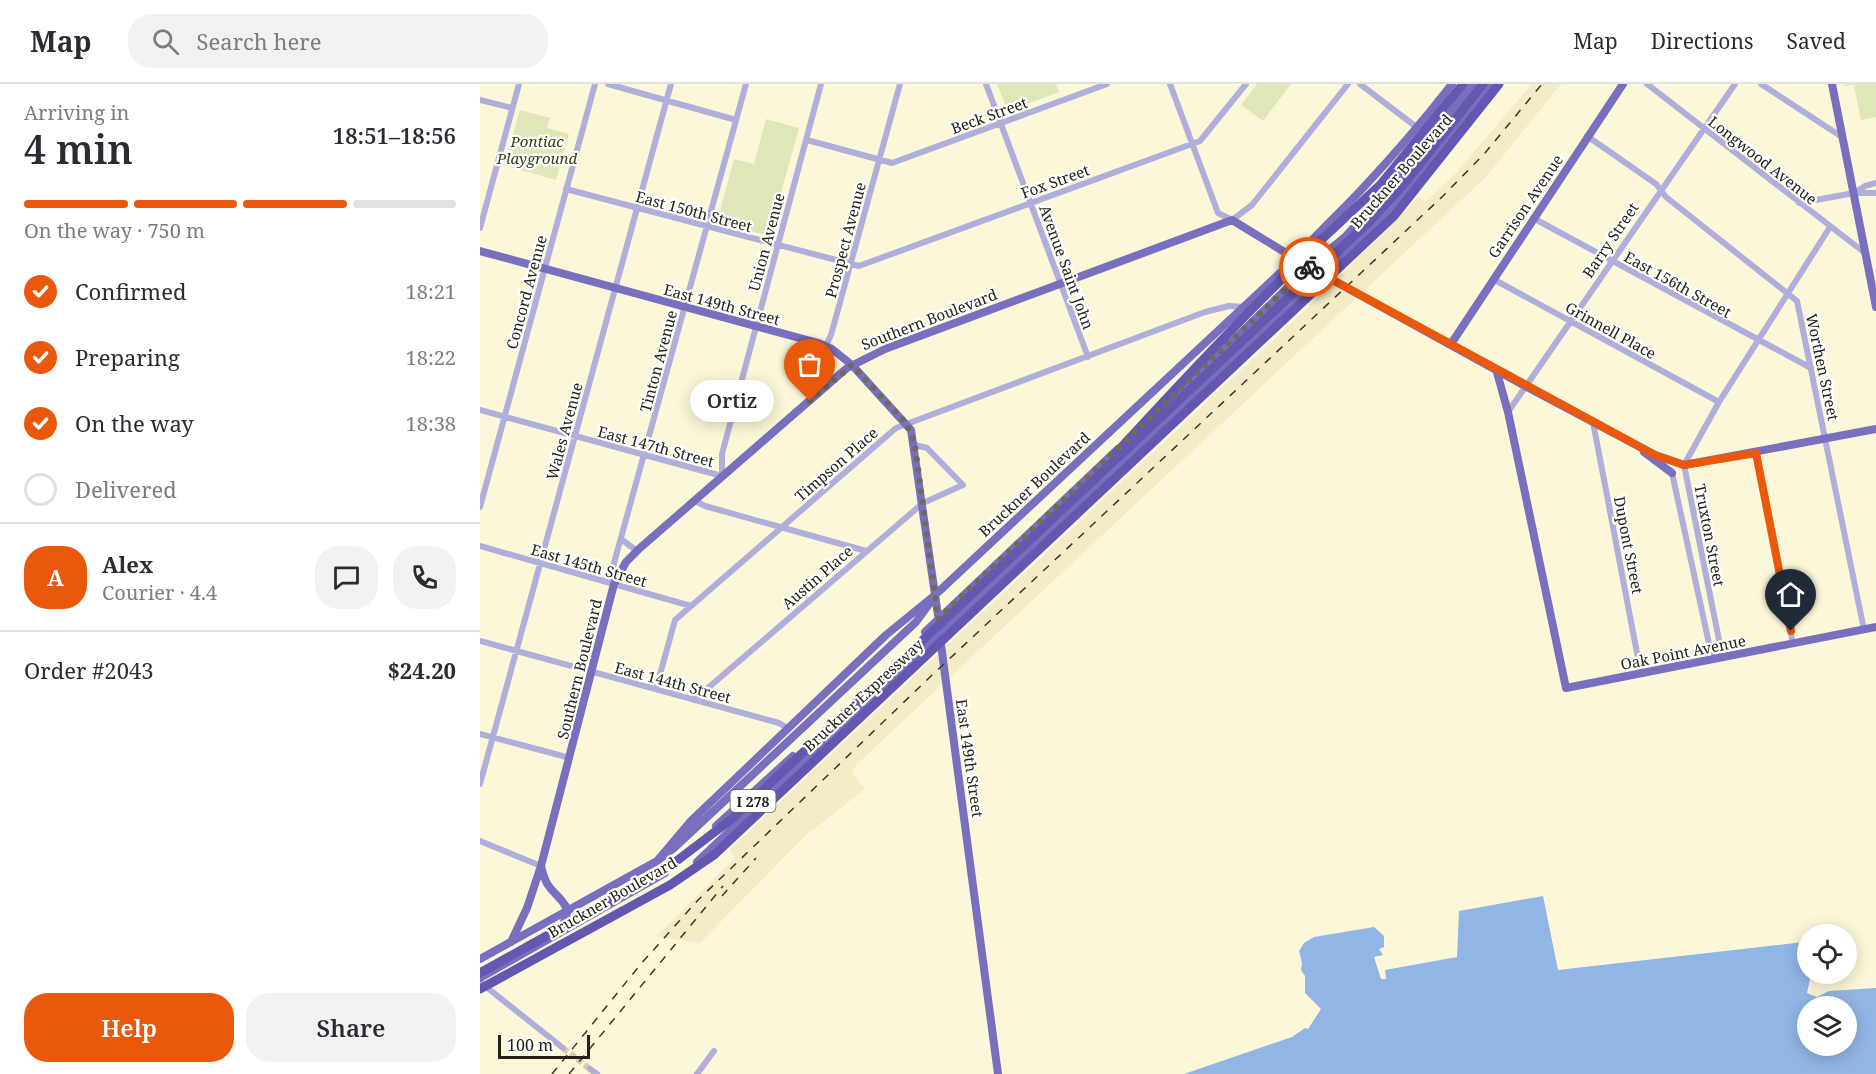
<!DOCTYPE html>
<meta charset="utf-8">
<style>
body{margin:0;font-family:"Noto Serif",serif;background:#f2f2f3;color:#2b2b33;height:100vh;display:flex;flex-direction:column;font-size:22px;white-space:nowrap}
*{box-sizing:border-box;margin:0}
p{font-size:20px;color:#7c7c81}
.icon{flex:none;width:33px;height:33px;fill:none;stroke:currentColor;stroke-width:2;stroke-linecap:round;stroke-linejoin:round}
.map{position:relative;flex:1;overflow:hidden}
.details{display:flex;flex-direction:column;background:#fff;width:480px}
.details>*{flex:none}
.buttons{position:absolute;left:1317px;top:840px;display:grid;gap:12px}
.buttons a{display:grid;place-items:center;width:60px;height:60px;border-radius:50%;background:#fff;box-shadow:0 3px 15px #0003;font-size:30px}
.scale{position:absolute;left:18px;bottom:15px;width:92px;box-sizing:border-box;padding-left:6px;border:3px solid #232015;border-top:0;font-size:16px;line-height:21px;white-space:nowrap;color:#232015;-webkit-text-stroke:4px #fff;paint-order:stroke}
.pin{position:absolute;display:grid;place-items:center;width:51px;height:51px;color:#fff;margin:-62px -26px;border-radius:50% 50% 50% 0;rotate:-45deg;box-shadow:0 0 6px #0007}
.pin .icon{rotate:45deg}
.courier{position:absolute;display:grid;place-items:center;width:60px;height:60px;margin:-30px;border:4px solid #ea580c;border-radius:50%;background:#fff;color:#222;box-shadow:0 2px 8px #0007}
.bubble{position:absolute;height:42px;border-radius:21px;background:#fff;box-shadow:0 3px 15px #0003;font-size:20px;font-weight:600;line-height:42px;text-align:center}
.headline em{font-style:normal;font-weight:600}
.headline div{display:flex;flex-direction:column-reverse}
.headline{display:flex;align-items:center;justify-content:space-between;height:102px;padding:0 24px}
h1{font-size:39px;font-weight:600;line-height:45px}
.bar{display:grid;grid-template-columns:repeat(4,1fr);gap:9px 6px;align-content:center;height:72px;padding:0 24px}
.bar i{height:8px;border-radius:4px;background:#e1e1e2}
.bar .on{background:#ea580c}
.bar p{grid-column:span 4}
.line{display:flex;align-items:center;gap:15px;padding:0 24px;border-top:2px solid #e1e1e2}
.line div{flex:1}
.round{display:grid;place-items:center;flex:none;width:63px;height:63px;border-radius:24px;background:#f2f2f3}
ol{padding:0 24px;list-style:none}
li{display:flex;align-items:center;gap:18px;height:66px}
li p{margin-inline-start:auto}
li .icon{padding:6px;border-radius:50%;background:#ea580c;color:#fff;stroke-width:4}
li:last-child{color:#7c7c81}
li i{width:33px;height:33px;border:3px solid #e1e1e2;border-radius:50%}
.cta{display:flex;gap:12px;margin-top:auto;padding:12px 24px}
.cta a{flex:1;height:69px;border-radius:24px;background:#ea580c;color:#fff;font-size:24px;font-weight:600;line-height:69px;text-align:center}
.cta a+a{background:#f2f2f3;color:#2b2b33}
header{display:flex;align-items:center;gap:36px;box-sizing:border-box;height:84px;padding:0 30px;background:#fff;border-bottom:2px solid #e1e1e2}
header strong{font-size:28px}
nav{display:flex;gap:33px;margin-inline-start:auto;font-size:21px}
.search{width:420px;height:54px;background:#f2f2f3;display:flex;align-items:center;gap:15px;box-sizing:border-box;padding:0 21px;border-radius:24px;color:#7c7c81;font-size:22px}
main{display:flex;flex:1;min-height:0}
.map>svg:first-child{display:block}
.built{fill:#f4ecc7}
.green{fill:#dfe7b9}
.water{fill:#91b5e5;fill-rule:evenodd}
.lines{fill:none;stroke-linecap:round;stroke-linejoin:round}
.minor-tunnel{stroke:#d1ccb2;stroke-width:6;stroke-dasharray:6 3;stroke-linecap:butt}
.minor{stroke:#b0aeda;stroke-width:6}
.major{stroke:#786fbe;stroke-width:8}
.highway{stroke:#6457b2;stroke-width:9}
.rail{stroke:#3a372a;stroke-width:1.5;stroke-dasharray:8 8;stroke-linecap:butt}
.done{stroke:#6f6b5a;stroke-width:6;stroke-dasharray:0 10.8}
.route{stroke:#ea580c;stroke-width:8}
.labels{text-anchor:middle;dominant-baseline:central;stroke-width:4.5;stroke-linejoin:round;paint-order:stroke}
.shield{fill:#fff;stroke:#65635b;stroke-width:1.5}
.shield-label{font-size:14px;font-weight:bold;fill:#232015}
.street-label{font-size:15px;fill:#232015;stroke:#fff}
.park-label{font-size:15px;font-style:italic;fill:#373c0f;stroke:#fff}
</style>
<header>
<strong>Map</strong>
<div class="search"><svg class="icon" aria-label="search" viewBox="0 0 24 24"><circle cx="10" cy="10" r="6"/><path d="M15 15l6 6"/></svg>Search here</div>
<nav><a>Map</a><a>Directions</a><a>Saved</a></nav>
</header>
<main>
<section class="details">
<div class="headline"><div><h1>4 min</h1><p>Arriving in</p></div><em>18:51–18:56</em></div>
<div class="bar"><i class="on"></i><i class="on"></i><i class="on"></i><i></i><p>On the way · 750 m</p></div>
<ol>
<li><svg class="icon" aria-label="check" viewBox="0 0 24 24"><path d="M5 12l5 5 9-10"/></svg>Confirmed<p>18:21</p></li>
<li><svg class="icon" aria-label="check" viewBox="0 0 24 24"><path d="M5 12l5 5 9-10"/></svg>Preparing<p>18:22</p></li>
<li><svg class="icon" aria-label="check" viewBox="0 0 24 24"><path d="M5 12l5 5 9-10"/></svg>On the way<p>18:38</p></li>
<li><i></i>Delivered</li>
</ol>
<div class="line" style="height:108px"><b class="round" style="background:#ea580c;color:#fff">A</b><div><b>Alex</b><p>Courier · 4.4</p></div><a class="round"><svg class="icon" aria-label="chat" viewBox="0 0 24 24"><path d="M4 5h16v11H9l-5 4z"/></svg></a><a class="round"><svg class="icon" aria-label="phone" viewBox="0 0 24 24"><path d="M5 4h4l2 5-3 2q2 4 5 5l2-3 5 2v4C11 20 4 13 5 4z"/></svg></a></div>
<div class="line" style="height:78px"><div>Order #2043</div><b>$24.20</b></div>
<div class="cta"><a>Help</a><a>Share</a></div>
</section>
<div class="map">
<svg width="1396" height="990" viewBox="0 0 1396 990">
<rect width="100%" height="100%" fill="#fdf7d9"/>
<path class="built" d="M1052,0h29l-74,92 -631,589 -4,8 13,16 -60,47 -105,107 -47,-7 6,-2 76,-76 -6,-8 591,-554 99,-99 6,5 30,-28z"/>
<path class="green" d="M517,0h59l3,8 -51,19z
M777,0h34l-28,37 -22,-16z
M1364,0h32v33l-15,3 -7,-35 -10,1z
M40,26l30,8 -3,10 22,6 -13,46 -52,-15z
M286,35l33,9 -30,108 -52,-14 17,-63 20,5z"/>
<path class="water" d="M1063,812l15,74 246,-28 3,10 1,22h3l-4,19 10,4 12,-6 47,-3v86h-692l108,-37 13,-9 3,1 13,-20 -16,-16v-17l-4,-6 1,-7 -3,-12 5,-8 10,-6 60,-10 10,9v11l-5,2 4,6 -9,2 7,22h5l-1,-9 72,-13 2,-46zM1328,922h38v40h-38z"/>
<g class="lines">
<path class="minor-tunnel" d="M83,964l27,21"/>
<path class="minor" d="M128,0l128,36
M506,0l102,273
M690,0l48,129 14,7 20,-15 96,-121
M880,0l59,45
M1167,0l218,169
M1281,0l81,53
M0,16l32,8
M1107,52l69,48 10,13 131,104 67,329
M327,56l85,23 215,-79
M86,105l293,77 341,-125 46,-57
M1375,109l10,-7 11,-3
M1319,119l55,-10h22
M1053,134l278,150
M0,144l39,-144
M1013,195l226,123
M330,317l11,-45 10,-21 69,-251
M0,326l242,66v-22l99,-370
M1028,328l227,-328
M1113,338l48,252
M1276,369l37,191
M1192,389l38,175 8,11
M215,417l10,5 161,45
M0,423l115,-423
M141,455l16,12
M0,462l211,60
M134,500l-3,-10 135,-490
M0,557l299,82 10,6
M1238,575l2,-14 -36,-180 35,-63 111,-175
M176,605l19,-69 221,-192 309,-116 24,-6 15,1
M214,616l229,-197 40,-18 -36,-37 -12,-3
M0,650l90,24
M0,700l191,-700
M0,757l61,25
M0,898l83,66
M110,985l7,5
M217,990l17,-23"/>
<path class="major" d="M1352,0l44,223
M0,167l338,92 14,6 20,16 59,65 28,192
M971,260l172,-260
M1016,285l12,43 58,276 310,-61
M687,320l142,-137 37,-31 43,-47 84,-105
M1164,368l28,21
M445,548l193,-183
M460,553l58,437
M236,742l77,-70
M177,777l33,-39 196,-187 49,-40 360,-336c21,-25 45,-46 67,-70 32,-34 62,-69 90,-105
M217,778l304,-288 163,-149 222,-211 56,-66 49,-64
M61,782c7,30 15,22 27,44l-7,21
M31,858l16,-34 14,-42 73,-282 12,-22 14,-14 207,-180 38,-19 347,-129 77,47 216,119 130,69 29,10 192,-36
M0,875l177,-98 17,-13 242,-226 14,-19
M0,894l185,-105"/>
<path class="highway" d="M635,370c53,-57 105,-114 160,-168 13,-12 15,-25 31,-32l74,-69 83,-101
M0,889l186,-104 67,-51 636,-596 35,-38 79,-100
M0,905l190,-104 44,-30 680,-639 105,-132"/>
<path class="rail" d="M242,812l34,-38
M72,990l88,-109 58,-65 231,-222 514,-482 42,-43 57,-69
M89,990l154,-188"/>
</g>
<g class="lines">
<path class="done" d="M330,317l42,-36 55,59 8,21 23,174 371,-352"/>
<path class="route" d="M829,183l346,188 29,10 72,-12 35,178"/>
</g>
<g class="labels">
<rect class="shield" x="250.5" y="706" width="45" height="22" rx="4.5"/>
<g class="shield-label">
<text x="273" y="717">I 278</text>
</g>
<g class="street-label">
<text transform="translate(509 31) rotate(-20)">Beck Street</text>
<text transform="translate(1283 76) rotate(38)">Longwood Avenue</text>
<text transform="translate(921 87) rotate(-49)">Bruckner Boulevard</text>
<text transform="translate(575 97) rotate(-20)">Fox Street</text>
<text transform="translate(1045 122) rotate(-56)">Garrison Avenue</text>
<text transform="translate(214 127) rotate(15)">East 150th Street</text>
<text transform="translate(365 156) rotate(-75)">Prospect Avenue</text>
<text transform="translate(1130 156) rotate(-56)">Barry Street</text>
<text transform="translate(286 158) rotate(-75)">Union Avenue</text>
<text transform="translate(587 183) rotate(70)">Avenue Saint John</text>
<text transform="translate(1198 200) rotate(29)">East 156th Street</text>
<text transform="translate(46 208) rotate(-75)">Concord Avenue</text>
<text transform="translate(242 220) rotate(15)">East 149th Street</text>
<text transform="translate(449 235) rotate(-21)">Southern Boulevard</text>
<text transform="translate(1131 246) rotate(29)">Grinnell Place</text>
<text transform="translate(178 277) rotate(-75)">Tinton Avenue</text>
<text transform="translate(1343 283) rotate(78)">Worthen Street</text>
<text transform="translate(84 347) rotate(-75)">Wales Avenue</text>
<text transform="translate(176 362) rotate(15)">East 147th Street</text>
<text transform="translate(356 380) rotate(-41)">Timpson Place</text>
<text transform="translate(554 400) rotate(-43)">Bruckner Boulevard</text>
<text transform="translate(1230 451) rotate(79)">Truxton Street</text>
<text transform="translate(1149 461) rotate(79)">Dupont Street</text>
<text transform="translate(109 481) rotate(16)">East 145th Street</text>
<text transform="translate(337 493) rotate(-41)">Austin Place</text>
<text transform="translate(1203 568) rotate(-11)">Oak Point Avenue</text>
<text transform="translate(99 585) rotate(-76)">Southern Boulevard</text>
<text transform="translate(193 598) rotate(15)">East 144th Street</text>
<text transform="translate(383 611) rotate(-43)">Bruckner Expressway</text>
<text transform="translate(490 674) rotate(82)">East 149th Street</text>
<text transform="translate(132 813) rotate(-30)">Bruckner Boulevard</text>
</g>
<g class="park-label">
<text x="57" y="57">Pontiac<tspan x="57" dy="17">Playground</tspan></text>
</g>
</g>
</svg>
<div class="buttons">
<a><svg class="icon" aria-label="locate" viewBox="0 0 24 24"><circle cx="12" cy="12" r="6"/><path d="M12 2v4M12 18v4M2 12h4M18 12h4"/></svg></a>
<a><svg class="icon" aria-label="layers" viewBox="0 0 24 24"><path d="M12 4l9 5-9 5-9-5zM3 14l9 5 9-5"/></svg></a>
</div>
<div class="scale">100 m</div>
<div class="pin" style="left:330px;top:317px;background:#ea580c"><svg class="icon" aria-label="bag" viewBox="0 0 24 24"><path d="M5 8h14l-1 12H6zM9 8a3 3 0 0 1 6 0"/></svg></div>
<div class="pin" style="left:1311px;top:547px;background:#1f2937"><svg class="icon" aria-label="home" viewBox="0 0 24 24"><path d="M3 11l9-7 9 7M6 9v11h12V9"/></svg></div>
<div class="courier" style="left:829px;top:183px"><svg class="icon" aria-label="bike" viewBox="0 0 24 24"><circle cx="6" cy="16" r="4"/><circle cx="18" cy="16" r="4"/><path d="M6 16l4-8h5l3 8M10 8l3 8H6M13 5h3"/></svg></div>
<div class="bubble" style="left:210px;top:296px;width:84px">Ortiz</div>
</div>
</main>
